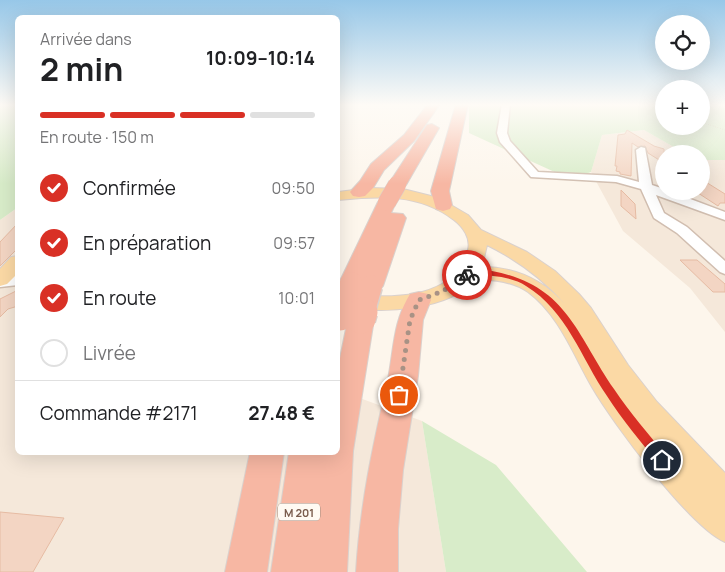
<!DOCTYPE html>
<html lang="fr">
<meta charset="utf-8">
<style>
body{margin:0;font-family:Manrope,sans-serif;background:#f2f2f2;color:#202124;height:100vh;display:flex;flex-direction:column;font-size:19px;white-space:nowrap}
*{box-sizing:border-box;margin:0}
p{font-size:16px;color:#757577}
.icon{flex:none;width:28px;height:28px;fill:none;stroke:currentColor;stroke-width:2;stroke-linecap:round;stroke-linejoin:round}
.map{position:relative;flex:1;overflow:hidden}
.drawer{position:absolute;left:15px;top:15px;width:325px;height:440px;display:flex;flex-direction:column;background:#fff;border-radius:8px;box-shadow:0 5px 20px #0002}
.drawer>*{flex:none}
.buttons{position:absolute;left:655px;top:15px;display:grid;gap:10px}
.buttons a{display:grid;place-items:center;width:55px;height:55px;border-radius:50%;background:#fff;box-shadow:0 5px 20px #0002;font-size:25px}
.pin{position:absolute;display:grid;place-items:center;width:42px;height:42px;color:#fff;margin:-21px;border:2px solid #fff;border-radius:50%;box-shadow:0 1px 5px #0007}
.courier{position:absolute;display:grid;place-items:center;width:50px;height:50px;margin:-25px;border:4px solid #d93025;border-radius:50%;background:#fff;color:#222;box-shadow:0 1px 6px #0007}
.head em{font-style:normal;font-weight:700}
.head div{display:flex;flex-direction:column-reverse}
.head{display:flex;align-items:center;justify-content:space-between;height:85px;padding:0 25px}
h1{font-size:32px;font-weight:700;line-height:38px}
.bar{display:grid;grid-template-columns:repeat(4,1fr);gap:8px 5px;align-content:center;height:60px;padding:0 25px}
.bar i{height:6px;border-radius:4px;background:#e0e0e0}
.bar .selected{background:#d93025}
.bar p{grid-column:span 4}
.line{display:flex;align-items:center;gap:12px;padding:0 25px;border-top:1px solid #e0e0e0}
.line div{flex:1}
ol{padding:0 25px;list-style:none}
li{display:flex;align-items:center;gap:15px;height:55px}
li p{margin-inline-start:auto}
li .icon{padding:5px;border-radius:50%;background:#d93025;color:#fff;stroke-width:4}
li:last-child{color:#757577}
li i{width:28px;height:28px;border:2px solid #e0e0e0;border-radius:50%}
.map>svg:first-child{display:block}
.residential{fill:#f5e8da}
.green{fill:#d8ecc9}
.building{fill:#f3d5c3;stroke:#e6bba3}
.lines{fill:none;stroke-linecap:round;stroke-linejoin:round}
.minor-casing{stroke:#d1beb0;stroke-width:3}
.major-casing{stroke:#dad1cd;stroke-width:2}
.highway-casing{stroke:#dad1cd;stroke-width:2}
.path{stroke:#d9b8a5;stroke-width:1;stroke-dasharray:0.5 2;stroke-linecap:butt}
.minor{fill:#fff;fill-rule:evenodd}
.major{fill:#fbd9a5;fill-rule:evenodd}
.highway{fill:#f7b7a3;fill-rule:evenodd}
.highway-bridge-far2-casing{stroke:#dad1cd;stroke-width:19;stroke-linecap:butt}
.highway-bridge-far1-casing{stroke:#dad1cd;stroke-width:25;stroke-linecap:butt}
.highway-bridge-casing{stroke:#dad1cd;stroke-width:31;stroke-linecap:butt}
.highway-bridge-far2{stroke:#f7b7a3;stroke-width:18}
.highway-bridge-far1{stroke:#f7b7a3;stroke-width:22}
.highway-bridge{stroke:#f7b7a3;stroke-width:29}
.route{fill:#d93025}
.done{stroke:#a89285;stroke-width:5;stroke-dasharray:0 9}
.labels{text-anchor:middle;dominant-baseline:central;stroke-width:4;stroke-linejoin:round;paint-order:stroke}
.shield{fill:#fffaf3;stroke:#a28b7f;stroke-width:1}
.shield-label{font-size:11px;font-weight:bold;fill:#7a5c4d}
</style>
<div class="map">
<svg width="725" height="572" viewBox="0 0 725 572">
<rect width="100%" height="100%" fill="#fdf6ec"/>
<path class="residential" d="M644,130l42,24h-22v37h37v-31h24v172l-35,-44 -67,-57 -32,-59 11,-37z
M17,208l1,244h320v-62l84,31 24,151h-446v-352z"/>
<path class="green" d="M0,104h18l-1,104 -17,12z
M469,104h195v22h37v-22h24v56h-24v-6h-15l-42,-24 -42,5 -11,37 -21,7 -101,-46z
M422,421l74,44 91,107h-141z"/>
<path class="building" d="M627,130l27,16 10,3v14l-16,-10 -3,-7 -7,1 -6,-4 -1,33 -11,-2v-2l-4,-1 1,-5h-2l3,-31 7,-1z
M701,179l24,15v9h-5l-2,3 -23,-15h6z
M621,190l14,14 1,15 -15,-13z
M18,223v25l-18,18v-24z
M680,260h17l28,24v8h-12z
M18,290v16l-10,3 -8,8v-18z
M0,512l64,6 -31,54h-33z"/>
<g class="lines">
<g class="minor-casing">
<path id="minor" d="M502,104h8l-3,29 3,8 28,31 79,4 22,6 -3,-32 5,-3 4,1 7,37 12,4v2h5l56,21v8l-69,-25 8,18 23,14 38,34v13l-5,-2 -43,-39 -23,-15 -13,-29 -25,-7 -85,-5 -31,-35 -3,-9z
M18,275v10l-18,2v-10z"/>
</g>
<g class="major-casing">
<path id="major" d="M370,188l33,1 36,9 29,17 13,15 46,22 28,19 24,23 12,14 37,57 29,37 68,71v69c-35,-15 -113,-120 -133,-155 -19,-33 -33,-72 -64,-95 -16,-11 -35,-13 -55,-12 -21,30 -96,35 -128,26l-3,-5 3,-5c9,-3 17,0 26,0 23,1 50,0 71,-12 15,-8 23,-17 26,-34 3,-12 -5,-23 -14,-30 -35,-27 -75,-24 -116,-20v-8zM487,245c30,15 55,33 78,59l1,1c-23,-25 -50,-38 -84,-38z
M18,256v17l-11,11 -7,2v-17l11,-12z"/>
</g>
<g class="highway-casing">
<path id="highway" d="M428,104h12l-26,37 -30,29 -11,18 -8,8 -6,1 -6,-1 -3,-4 10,-11 11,-17 33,-29z
M456,104h12l-19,87 3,14 -2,4 -7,2 -7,-2 -5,-18z
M432,124l7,4 -33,57 -3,4 -6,1 -6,-1 -3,-4 39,-60z
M387,197l6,1 3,4 -5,11 12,1 3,4 -23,68 -4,5 -8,3 -8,-3 -3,-4 -9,4 -8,-3 -4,-5 39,-81 3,-4z
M419,292l9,2 3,6 -8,20 -5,56 -15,94 -5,59v43h-42c4,-68 17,-127 32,-193 6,-31 5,-57 22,-85z
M361,310l9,3 4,6 -21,132 -6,121h-76l18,-120h49v-84l10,-49 4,-6z
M250,452h34l-17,120h-42z"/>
</g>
<path class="path" d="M644,104l20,6
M701,122l24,8"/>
<use href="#minor" class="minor"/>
<use href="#major" class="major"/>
<use href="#highway" class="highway"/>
<g class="highway-bridge-far2-casing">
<path id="highway-bridge-far2" d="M387,202l10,-17"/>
</g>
<g class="highway-bridge-far1-casing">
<path id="highway-bridge-far1" d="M341,314l10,-31
M363,314l8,-28"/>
</g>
<g class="highway-bridge-casing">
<path id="highway-bridge" d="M340,316l1,-4
M361,319l2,-7"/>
</g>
<use href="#highway-bridge-far2" class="highway-bridge-far2"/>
<use href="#highway-bridge-far1" class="highway-bridge-far1"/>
<use href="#highway-bridge" class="highway-bridge"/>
</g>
<linearGradient id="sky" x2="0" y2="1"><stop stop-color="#97c7e8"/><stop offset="0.57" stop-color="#fefbf6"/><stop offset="1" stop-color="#fefbf6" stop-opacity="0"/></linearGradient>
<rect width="725" height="184" fill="url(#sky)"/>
<path class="route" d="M492,271c75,14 84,63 122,118 15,23 35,45 52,67l2,4 -2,4 -4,1 -4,-1c-17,-23 -36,-44 -51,-68 -26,-38 -40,-85 -81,-110 -9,-6 -22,-9 -33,-10 -9,-1 -22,4 -30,-1l4,-3z"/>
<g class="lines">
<path class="done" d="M399,395l11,-75 9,-20c18,-6 33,-12 48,-25"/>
</g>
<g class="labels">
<rect class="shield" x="278" y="503.5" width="42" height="17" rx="4"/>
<g class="shield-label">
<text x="299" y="512">M 201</text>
</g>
</g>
</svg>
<div class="buttons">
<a><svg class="icon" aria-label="locate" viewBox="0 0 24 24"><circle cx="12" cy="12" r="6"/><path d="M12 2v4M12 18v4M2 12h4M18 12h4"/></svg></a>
<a>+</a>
<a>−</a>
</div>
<div class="pin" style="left:399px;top:395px;background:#ea580c"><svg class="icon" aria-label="bag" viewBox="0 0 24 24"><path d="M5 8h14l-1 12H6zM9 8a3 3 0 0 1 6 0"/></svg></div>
<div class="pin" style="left:662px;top:460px;background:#1f2937"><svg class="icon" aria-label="home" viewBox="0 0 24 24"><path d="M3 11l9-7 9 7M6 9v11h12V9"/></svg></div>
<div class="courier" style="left:467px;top:275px"><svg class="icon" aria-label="bike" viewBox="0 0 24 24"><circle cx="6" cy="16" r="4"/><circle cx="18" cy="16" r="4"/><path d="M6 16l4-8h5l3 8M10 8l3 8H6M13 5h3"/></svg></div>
<section class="drawer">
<div class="head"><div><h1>2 min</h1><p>Arrivée dans</p></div><em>10:09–10:14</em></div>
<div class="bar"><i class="selected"></i><i class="selected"></i><i class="selected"></i><i></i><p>En route · 150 m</p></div>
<ol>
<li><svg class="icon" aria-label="check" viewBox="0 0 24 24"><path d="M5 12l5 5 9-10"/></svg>Confirmée<p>09:50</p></li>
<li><svg class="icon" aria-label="check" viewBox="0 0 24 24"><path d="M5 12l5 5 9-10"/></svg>En préparation<p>09:57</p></li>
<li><svg class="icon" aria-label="check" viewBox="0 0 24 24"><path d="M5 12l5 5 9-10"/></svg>En route<p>10:01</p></li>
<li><i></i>Livrée</li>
</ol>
<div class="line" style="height:65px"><div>Commande #2171</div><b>27.48 €</b></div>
</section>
</div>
